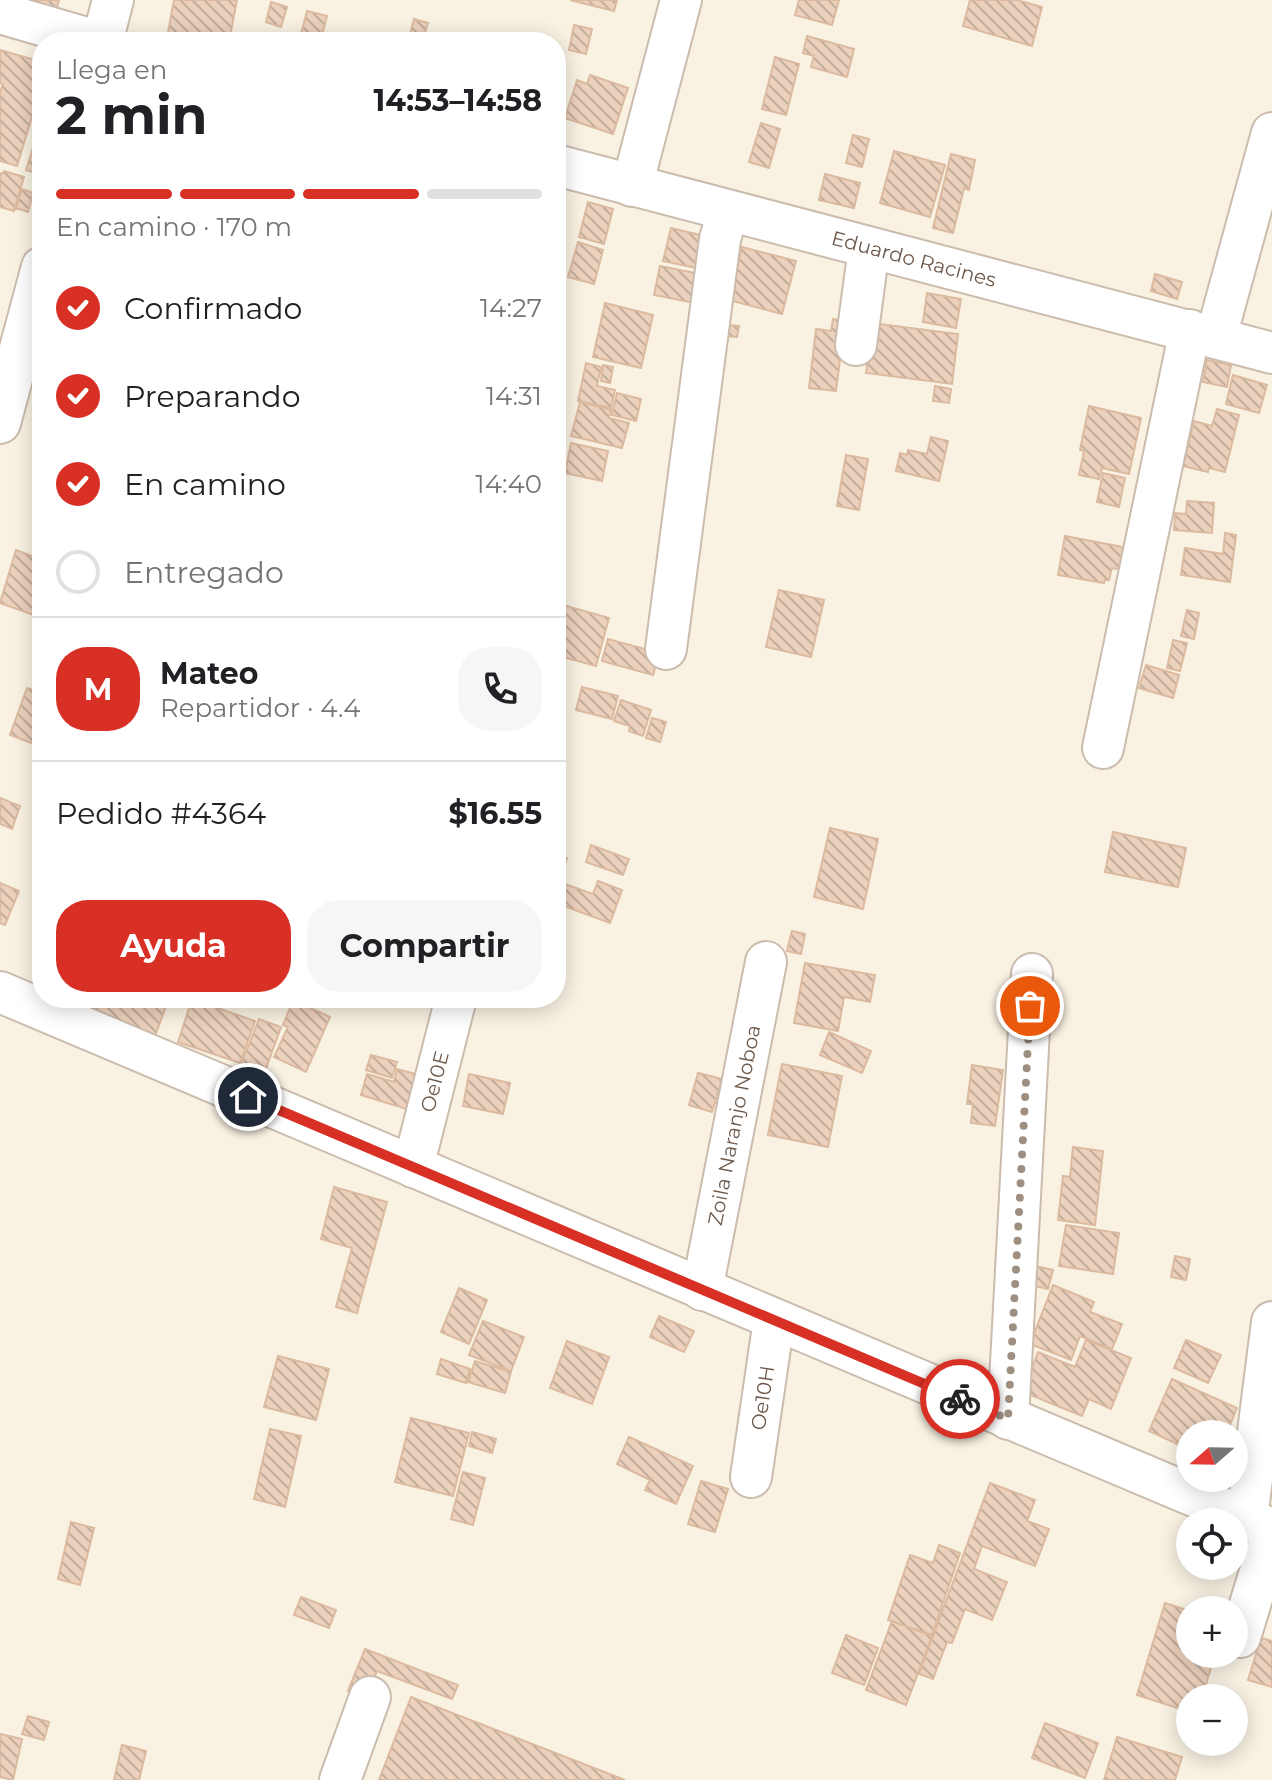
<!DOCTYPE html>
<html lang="es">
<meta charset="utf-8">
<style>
body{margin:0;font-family:Montserrat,sans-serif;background:#f6f6f6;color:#202124;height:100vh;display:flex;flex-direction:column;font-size:30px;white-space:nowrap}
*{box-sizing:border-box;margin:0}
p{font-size:26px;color:#757577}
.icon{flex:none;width:44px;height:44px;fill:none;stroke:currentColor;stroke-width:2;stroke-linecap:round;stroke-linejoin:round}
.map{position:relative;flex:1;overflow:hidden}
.side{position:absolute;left:32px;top:32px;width:534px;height:976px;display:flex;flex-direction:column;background:#fff;border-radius:32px;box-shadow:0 4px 20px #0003}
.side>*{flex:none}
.needle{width:52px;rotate:250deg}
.buttons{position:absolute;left:1176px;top:1420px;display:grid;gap:16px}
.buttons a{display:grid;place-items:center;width:72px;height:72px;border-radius:50%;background:#fff;box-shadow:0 4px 20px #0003;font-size:40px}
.pin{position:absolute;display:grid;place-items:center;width:68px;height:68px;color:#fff;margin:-34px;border:4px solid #fff;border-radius:50%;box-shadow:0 2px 8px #0007}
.courier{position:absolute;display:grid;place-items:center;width:80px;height:80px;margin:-40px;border:6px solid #d93025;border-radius:50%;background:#fff;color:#222;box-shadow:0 2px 10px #0007}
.head em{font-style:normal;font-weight:700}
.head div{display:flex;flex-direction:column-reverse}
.head{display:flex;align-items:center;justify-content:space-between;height:136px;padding:0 24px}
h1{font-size:52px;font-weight:700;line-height:60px}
.bar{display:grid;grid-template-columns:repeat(4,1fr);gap:12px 8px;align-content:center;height:96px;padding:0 24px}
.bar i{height:10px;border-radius:6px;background:#e0e0e0}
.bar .current{background:#d93025}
.bar p{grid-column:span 4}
.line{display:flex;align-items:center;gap:20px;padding:0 24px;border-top:2px solid #e0e0e0}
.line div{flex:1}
.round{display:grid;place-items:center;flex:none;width:84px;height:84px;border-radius:32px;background:#f6f6f6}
ol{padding:0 24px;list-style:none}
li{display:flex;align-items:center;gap:24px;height:88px}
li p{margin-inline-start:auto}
li .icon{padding:8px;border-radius:50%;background:#d93025;color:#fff;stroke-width:4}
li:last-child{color:#757577}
li i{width:44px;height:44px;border:4px solid #e0e0e0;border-radius:50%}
.action{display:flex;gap:16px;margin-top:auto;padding:16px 24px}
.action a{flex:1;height:92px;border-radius:32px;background:#d93025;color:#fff;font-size:32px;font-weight:700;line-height:92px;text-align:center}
.action a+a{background:#f6f6f6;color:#202124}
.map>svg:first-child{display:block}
.building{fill:url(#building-back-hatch);stroke:#dcba9f;stroke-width:2}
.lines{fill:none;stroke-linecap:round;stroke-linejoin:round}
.minor-casing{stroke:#cbbcae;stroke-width:44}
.minor{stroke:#fff;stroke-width:40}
.done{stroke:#9f8f81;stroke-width:8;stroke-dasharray:0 14.4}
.route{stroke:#d93025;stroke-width:10}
.labels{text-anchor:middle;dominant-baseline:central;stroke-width:6;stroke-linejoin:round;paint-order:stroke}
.street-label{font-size:20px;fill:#6e5a4c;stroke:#fdf6e8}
</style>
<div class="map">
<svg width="1272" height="1780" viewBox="0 0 1272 1780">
<defs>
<pattern id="building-back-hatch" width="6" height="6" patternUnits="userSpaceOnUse" patternTransform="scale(2)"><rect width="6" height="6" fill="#ecd2bd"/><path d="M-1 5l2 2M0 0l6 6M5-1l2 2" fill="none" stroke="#c3ad9c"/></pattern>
</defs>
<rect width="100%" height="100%" fill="#f9f2e3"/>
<path class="building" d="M28,0h31l-3,10z
M174,0h63l-8,42h-42l-20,-4z
M570,0h47l-3,11z
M799,0h40l-7,25 -37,-10z
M970,0h47l25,7 -10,39 -69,-20z
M271,2l16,5 -6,20 -15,-5z
M307,11l20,5 -7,26h-21z
M414,19l14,4 -6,19 -13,-4z
M574,25l18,4 -6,25 -17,-4z
M342,33l24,6v3h-26z
M807,36l47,13 -7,28 -36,-10 3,-11 -11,-3z
M0,50l42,12v22l-25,82 -17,-5v-69l3,-8 -3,-1z
M775,57l24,7 -13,51 -24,-6z
M590,75l38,13 -15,46 -48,-16 12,-38 10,4z
M42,119v49l-2,6 -14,-4z
M761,123l19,6 -11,39 -20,-6z
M853,135l16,4 -7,28 -16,-4z
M894,151l51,14 -15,52 -50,-14z
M951,154l24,6 -6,30 -5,-2 -11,45 -20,-5z
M4,171l20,6 -10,34 -14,-4v-34l2,1z
M825,174l35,9 -6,25 -35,-8z
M22,189l11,4 -5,19 -12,-4z
M588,202l25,7 -9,35 -25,-7z
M671,228l42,10 -7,32 -43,-9z
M578,242l25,8 -9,34 -26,-7z
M742,247l54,14 -14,53 -53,-14z
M660,266l45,9 -5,29 -46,-9z
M1155,274l27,8 -5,17 -26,-8z
M927,293l34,6 -5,29 -33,-6z
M605,303l48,12 -12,53 -48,-11z
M833,319l12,2 -9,70 -27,-3 7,-59 15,2z
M872,323l86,11 -6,50 -86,-11z
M726,325l13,1 -2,11 -12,-1z
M1207,360l24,5 -4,22 -24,-5z
M586,363l15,4 -4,19 18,4 -4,18 -33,-7z
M603,365l10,2 -3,16 -9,-2z
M1233,375l34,10 -8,28 -33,-9z
M935,386l16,3 -2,14 -16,-2z
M617,393l24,6 -5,22 -24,-6z
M580,402l31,8 -2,8 20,5 -7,25 -51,-12z
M1089,406l52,12 -12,56 -27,-6 -3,11 -20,-4 5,-24 -4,-1z
M1217,409l22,6 -14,57 -16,-4 -1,4 -25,-6 11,-45 18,5z
M931,437l17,4 -9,40 -43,-10 4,-18 7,2 1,-5 19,4z
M571,443l37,8 -6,30 -37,-8z
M846,455l22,4 -9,51 -22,-4z
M1103,473l22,5 -6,29 -22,-5z
M1187,501l27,2 -2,30 -38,-3 1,-17 11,1z
M1225,533l11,2 -6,47 -49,-7 4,-27 38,6z
M1065,536l58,11 -4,22 -7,-1 -3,12h-4l-1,3 -46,-8z
M16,550l26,10v58l-42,-15z
M779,590l45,10 -13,57 -45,-10z
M556,603l53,15 -13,48 -40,-11z
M1187,610l12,3 -5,26 -13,-3z
M608,639l51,14 -6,22 -51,-14z
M1173,640l14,3 -7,28 -13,-3z
M1146,665l33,10 -6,23 -34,-10z
M582,687l36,9 -6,23 -36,-9z
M27,688l15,5v54l-32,-12z
M621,700l30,10 -8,26 -14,-5 1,-5 -16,-5z
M652,718l14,4 -6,20 -14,-4z
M0,798l20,8 -8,23 -12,-5z
M830,828l48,11 -15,70 -49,-12z
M1113,832l73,16 -8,39 -73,-15z
M591,845l38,14 -6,16 -37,-13z
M556,854l11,4 -11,33z
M598,881l24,9 -12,33 -52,-19 7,-20 28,10z
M0,883l19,8 -14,34 -5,-2z
M792,931l13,3 -4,20 -14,-3z
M805,963l70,12 -5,27 -26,-5 -6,34 -44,-8z
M76,998h93l-14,38 -82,-31z
M192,999l63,22 -15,42 -62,-21z
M293,1000l37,17 -24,55 -32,-15 14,-30 -5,-2z
M259,1019l22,8 -18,50 -23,-9z
M829,1032l42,19 -9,22 -42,-18z
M371,1055l26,7 -5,16 -26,-8z
M782,1064l60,12 -14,71 -60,-12z
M972,1065l31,5 -8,56 -24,-3 2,-19h-6z
M397,1069l22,6 -9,35 -49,-15 6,-21 27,8z
M698,1073l24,6 -10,33 -23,-7z
M469,1074l41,9 -7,31 -40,-8z
M1073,1147l30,4 -8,74 -37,-5 5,-44 7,1z
M334,1187l53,15 -30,111 -21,-6 16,-59 -31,-9z
M1066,1225l53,8 -6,41 -54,-8z
M1175,1256l15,3 -4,21 -15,-3z
M1031,1265l22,5 -5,19 -22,-5z
M1053,1285l41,17 -4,10 32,12 -10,25 -32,-13 -9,24 -41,-16z
M459,1288l28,12 -18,44 -28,-12z
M659,1316l35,15 -10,21 -34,-15z
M483,1321l41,16 -13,34 -42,-16z
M1086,1340l45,18 -20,51 -22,-10 -7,17 -59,-24 15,-40 37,15z
M1186,1340l35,15 -13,28 -34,-15z
M567,1341l42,16 -17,47 -42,-16z
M278,1356l51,13 -13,51 -52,-13z
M441,1359l29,10 -4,14 -29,-9z
M475,1361l36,11 -6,21 -37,-11z
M1172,1379l65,29 -11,26h-36v16l-41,-19z
M411,1418l58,15 -16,63 -58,-14z
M270,1429l31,7 -16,71 -31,-8z
M472,1432l24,7 -4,14 -23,-7z
M629,1437l64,29 -17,38 -31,-14 5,-10 -33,-16z
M463,1472l22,6 -12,47 -22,-6z
M701,1481l27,8 -13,43 -27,-8z
M990,1483l45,17 -8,21 22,8 -14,37 -53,-20 -8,23 33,13 -15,38 -27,-11 -13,34 -5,-1 -14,37 -14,-5z
M71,1522l23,6 -14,57 -22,-6z
M939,1545l21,8 -28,82 -44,-15 22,-65 23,8z
M301,1597l35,13 -7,18 -35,-13z
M1165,1603l25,8v43h25l-13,44h-12v14l-53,-17z
M892,1621l40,15 -26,69 -40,-15z
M846,1635l32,13 -14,37 -32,-12z
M1261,1638l11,3v46l-24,-7z
M365,1649l93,36 -6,14 -75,-28 -10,27 -19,-7z
M411,1697l214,83h-246z
M28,1716l21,6 -5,18 -22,-6z
M1045,1723l53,20 -13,35 -53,-20z
M0,1734l22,5 -9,41 -13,-3z
M1117,1737l65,20 -7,23h-71z
M122,1745l24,6 -7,29h-25z"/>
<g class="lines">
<g class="minor-casing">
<g id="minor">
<path d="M0,13l100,29"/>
<path d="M102,42l11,-42"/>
<path id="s1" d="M556,165l716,188"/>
<path d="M632,186l49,-186"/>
<path d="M1216,337l56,-204"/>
<path d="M856,345l13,-97"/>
<path d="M0,423l42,-156"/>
<path d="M666,649l54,-410 8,-27"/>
<path d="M1103,748l87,-418"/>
<path d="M0,992l1272,537"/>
<path id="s2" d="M413,1167l43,-169"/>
<path id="s3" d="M702,1290l64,-328"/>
<path d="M1008,1419l24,-445"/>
<path id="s4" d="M751,1477l23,-157"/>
<path d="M1247,1518l25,-196"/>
<path d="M1240,1637l32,-104"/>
<path d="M340,1780l30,-83"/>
</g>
</g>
<use href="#minor" class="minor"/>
</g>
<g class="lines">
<path class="done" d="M960,1399l48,20 22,-413"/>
<path class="route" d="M248,1097l712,302"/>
</g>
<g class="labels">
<g class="street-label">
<text stroke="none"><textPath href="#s1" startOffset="370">Eduardo Racines</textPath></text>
<text stroke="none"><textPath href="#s2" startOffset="88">Oe10E</textPath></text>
<text stroke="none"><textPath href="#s3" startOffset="168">Zoila Naranjo Noboa</textPath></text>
<text stroke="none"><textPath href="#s4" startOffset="80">Oe10H</textPath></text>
</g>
</g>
</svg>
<div class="buttons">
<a><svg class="needle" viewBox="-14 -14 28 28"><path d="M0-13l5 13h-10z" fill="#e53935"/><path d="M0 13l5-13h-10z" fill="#757577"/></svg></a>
<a><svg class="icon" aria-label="locate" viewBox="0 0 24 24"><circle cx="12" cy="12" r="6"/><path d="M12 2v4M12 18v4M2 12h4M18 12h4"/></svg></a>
<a>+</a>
<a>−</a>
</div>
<div class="pin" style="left:1030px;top:1006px;background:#ea580c"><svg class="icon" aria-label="bag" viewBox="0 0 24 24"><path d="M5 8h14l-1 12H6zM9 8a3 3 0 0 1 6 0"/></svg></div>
<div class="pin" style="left:248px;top:1097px;background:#1f2937"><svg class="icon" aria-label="home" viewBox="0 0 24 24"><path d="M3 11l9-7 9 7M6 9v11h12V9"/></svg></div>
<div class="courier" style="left:960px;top:1399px"><svg class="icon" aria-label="bike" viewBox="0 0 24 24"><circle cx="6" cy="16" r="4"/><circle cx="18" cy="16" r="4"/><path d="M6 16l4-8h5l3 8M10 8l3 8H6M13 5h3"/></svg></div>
<section class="side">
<div class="head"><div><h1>2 min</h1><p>Llega en</p></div><em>14:53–14:58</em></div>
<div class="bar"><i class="current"></i><i class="current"></i><i class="current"></i><i></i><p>En camino · 170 m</p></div>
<ol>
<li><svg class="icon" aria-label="check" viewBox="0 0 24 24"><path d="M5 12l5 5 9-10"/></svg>Confirmado<p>14:27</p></li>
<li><svg class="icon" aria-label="check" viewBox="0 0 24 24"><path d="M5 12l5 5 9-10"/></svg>Preparando<p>14:31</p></li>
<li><svg class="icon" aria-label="check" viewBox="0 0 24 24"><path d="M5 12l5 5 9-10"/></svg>En camino<p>14:40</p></li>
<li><i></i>Entregado</li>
</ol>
<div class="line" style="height:144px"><b class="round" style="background:#d93025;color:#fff">M</b><div><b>Mateo</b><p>Repartidor · 4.4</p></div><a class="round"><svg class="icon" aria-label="phone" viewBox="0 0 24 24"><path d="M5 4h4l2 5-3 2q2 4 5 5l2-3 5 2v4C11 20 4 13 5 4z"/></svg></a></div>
<div class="line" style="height:104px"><div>Pedido #4364</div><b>$16.55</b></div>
<div class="action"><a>Ayuda</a><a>Compartir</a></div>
</section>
</div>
